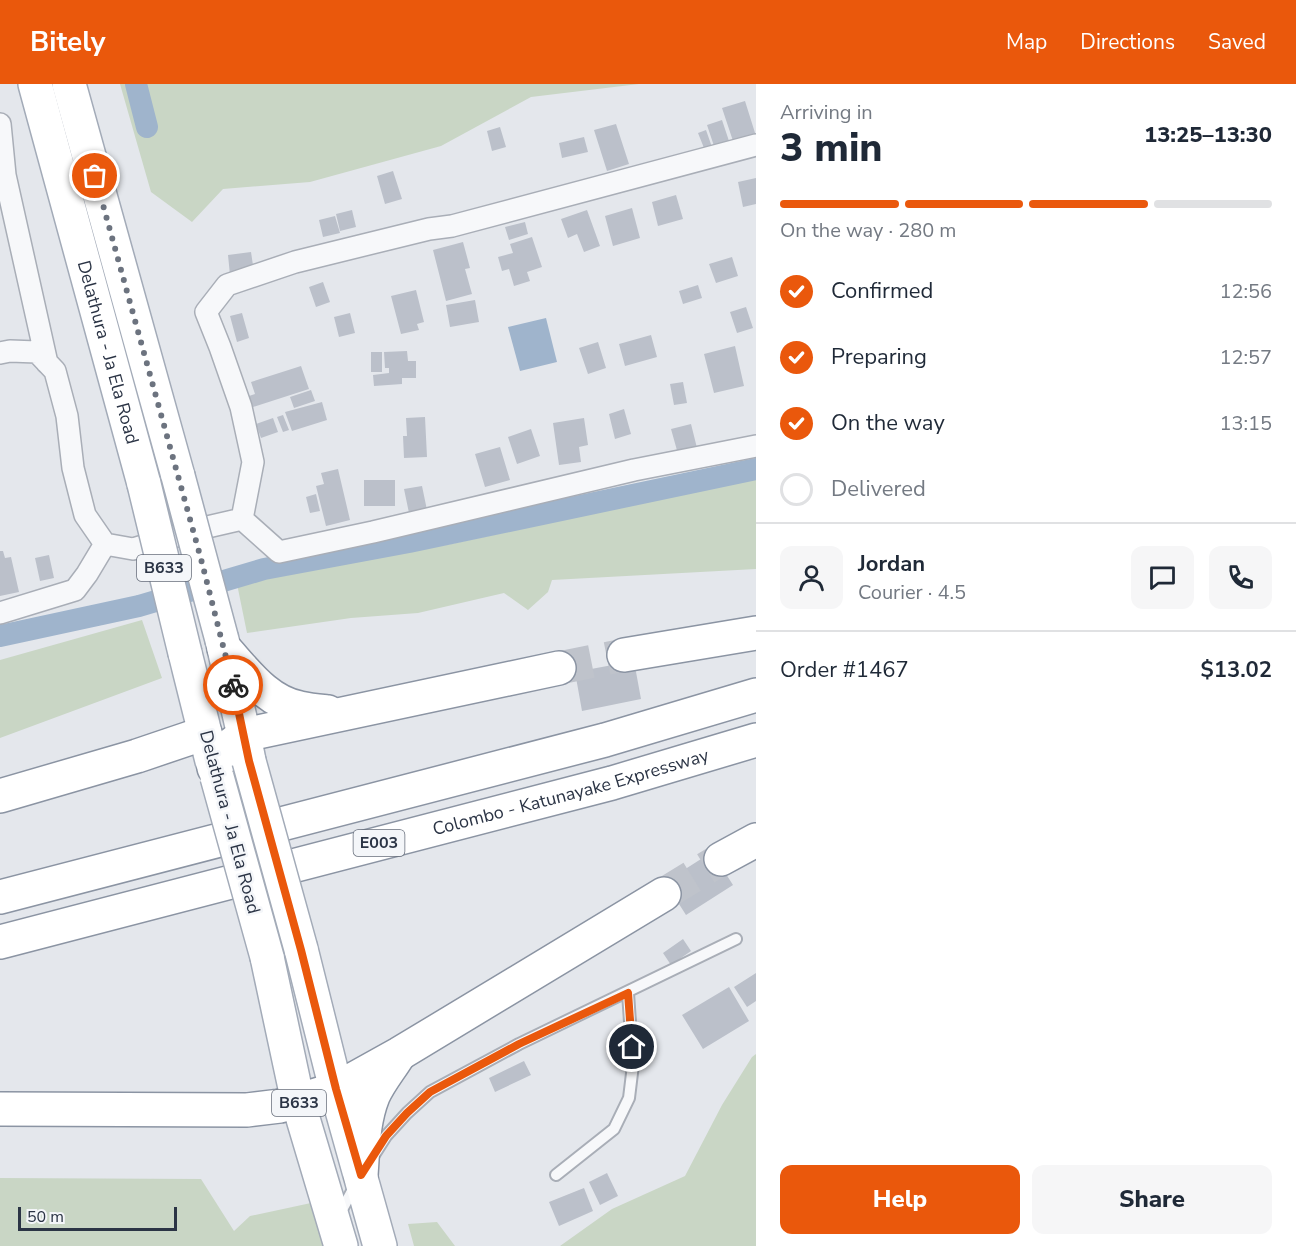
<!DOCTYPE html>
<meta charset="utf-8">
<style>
body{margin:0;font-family:"Nunito Sans",sans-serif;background:#f6f6f7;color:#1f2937;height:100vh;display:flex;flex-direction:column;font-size:22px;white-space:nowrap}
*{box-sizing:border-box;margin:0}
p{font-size:20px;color:#747a83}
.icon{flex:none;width:33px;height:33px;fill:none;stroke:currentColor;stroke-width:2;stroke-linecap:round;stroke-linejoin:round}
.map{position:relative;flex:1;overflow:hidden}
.side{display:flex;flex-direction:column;background:#fff;width:540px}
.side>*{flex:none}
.scale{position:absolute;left:18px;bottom:15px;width:159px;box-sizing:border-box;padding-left:6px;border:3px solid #2b3445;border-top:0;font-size:16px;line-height:21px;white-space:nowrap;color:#2b3445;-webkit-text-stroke:4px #f4f6f9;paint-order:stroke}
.pin{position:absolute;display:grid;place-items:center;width:51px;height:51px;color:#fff;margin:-26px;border:3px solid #fff;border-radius:50%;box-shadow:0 2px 6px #0007}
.courier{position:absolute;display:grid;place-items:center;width:60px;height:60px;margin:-30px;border:4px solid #ea580c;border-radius:50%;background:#fff;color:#222;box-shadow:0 2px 8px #0007}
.summary em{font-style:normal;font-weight:800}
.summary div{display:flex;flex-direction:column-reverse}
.summary{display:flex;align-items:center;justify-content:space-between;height:102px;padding:0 24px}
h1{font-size:39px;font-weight:800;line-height:45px}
.bar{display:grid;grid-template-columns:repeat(4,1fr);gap:9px 6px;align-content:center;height:72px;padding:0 24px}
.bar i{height:8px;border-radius:4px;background:#e0e1e3}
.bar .selected{background:#ea580c}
.bar p{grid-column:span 4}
.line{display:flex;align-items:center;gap:15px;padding:0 24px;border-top:2px solid #e0e1e3}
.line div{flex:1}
.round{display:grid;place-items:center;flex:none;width:63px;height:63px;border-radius:12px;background:#f6f6f7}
ol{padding:0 24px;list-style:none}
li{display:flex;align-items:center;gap:18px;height:66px}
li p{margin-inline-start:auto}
li .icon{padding:6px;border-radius:50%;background:#ea580c;color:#fff;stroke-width:4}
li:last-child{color:#747a83}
li i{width:33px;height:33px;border:3px solid #e0e1e3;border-radius:50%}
.button{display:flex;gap:12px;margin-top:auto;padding:12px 24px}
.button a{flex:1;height:69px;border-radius:12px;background:#ea580c;color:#fff;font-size:24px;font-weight:800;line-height:69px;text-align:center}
.button a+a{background:#f6f6f7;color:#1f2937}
header{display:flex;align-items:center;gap:36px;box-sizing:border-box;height:84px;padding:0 30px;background:#ea580c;color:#fff}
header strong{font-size:28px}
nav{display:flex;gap:33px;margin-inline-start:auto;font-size:21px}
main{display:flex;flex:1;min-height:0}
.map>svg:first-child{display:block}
.green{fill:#c9d6c5}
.water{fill:#9fb4cc}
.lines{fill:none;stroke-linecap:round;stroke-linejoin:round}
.canal{stroke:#9fb4cc;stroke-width:22}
.building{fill:#bbc0ca}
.highway-tunnel{stroke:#bfc3cb;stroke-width:33;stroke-dasharray:33 16;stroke-linecap:butt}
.lane-casing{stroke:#a9aeb7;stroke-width:14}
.street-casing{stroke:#a9aeb7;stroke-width:24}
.primary-casing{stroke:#a3abb8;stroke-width:36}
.highway-casing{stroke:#8b94a3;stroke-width:36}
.lane{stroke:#f7f8fa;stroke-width:10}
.street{stroke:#f7f8fa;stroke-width:21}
.primary{stroke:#fff;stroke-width:33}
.highway{stroke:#fff;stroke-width:33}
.primary-bridge-casing{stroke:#a3abb8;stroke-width:36;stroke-linecap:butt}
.primary-bridge{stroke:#fff;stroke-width:33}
.done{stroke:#6c737f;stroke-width:6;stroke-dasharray:0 10.8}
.route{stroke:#ea580c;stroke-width:8}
.labels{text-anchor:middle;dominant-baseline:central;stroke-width:5;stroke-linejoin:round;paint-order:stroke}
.shield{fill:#f4f6f9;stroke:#676e7b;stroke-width:1.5}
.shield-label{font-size:16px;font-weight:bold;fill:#2b3445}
.street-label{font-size:18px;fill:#2b3445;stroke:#f4f6f9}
</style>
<header>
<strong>Bitely</strong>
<nav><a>Map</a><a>Directions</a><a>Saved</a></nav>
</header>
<main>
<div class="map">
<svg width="756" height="1162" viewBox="0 0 756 1162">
<rect width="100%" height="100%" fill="#e4e7ec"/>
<path class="green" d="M120,0h519l-108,13 -90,49 -131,36 -87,7 -31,33 -41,-30z
M756,394v91l-204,11 -4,12 -20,18 -24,-17 -86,20 -67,5 -104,15 -10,-49 214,-40z
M142,536l20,58 -162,60v-78z
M756,970v192h-196l52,-37 73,-33 37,-71 30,-48z
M0,1094l201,1 33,52 16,-15 61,-13 12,43h-323z
M437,1138l18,24h-41l-6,-22z"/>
<path class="water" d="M546,234l11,44 -37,9 -12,-44z"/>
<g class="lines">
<path class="canal" d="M136,0l11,43
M0,552l139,-30 125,-37 145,-27 347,-73"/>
</g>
<path class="building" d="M745,17l11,35 -22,8 -12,-36z
M722,36l9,27 -15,5 -9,-27z
M616,40l13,40 -22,7 -13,-41z
M500,43l6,20 -14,4 -5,-20z
M706,46l7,20 -7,3 -8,-20z
M584,53l4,15 -26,6 -3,-15z
M393,87l9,28 -17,5 -8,-28z
M756,94v26l-13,3 -5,-25z
M676,111l7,24 -25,7 -6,-24z
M632,124l8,30 -27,8 -8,-30z
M352,126l4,17 -16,4 -4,-17z
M587,126l13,36 -16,6 -7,-18 -9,4 -7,-19z
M335,132l5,17 -17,4 -4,-17z
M525,138l3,12 -19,6 -4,-13z
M532,153l10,30 -15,5 3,9 -16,5 -5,-17 -7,2 -4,-14 15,-4 -3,-9z
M463,158l7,26 -5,1 7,25 -26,7 -13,-51z
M251,168l3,20 -24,3 -2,-20z
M732,173l6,19 -22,7 -7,-19z
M323,198l7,20 -14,5 -7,-20z
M698,201l4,13 -19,6 -4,-13z
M416,206l8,32 -7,2 2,6 -18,4 -10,-38z
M475,216l4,22 -29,5 -4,-22z
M746,223l7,21 -16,5 -7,-21z
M242,229l7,25 -12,4 -7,-26z
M350,229l5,20 -16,4 -5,-20z
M651,251l6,22 -32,9 -6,-22z
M598,258l8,26 -18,6 -9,-26z
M735,262l9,40 -30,7 -10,-39z
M407,267l1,10h8v17h-14v6l-28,2 -1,-11 16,-2v-5h-4l-1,-16z
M371,268h11v20h-11z
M301,282l8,23 -56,18 -4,-11 6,-2 -4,-12z
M683,298l4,21 -13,2 -4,-21z
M311,306l4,11 -21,7 -4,-11z
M322,318l5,18 -35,11 -7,-19z
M624,325l7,25 -16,5 -6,-25z
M283,331l6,15 -6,2 -6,-15z
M425,333l2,40 -23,1 -1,-22h4l-1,-18z
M273,334l5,14 -17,6 -5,-14z
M584,334l4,27 -9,2 2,15 -22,3 -6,-42z
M691,340l6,24 -19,6 -7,-25z
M531,345l9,27 -23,8 -9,-27z
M500,363l10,33 -25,7 -10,-33z
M338,385l12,51 -24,6 -10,-40 8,-2 -3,-11z
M364,396h31v26h-31z
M422,402l5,24 -18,3 -5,-24z
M316,410l4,17 -10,2 -4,-16z
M0,467h3l2,7 6,-1 8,35 -19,4z
M49,471l5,23 -14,3 -5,-23z
M634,577l7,38 -59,12 -7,-39z
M712,768l21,33 -47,30 -21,-33z
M683,855l8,12 -20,14 -8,-12z
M756,889v28l-9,6 -13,-20z
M729,903l20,34 -46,28 -21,-34z
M524,977l7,14 -36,17 -6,-14z
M607,1089l11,23 -18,9 -11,-23z
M584,1104l9,23 -34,15 -10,-24z"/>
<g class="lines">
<path class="highway-tunnel" d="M559,584l65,-13
M664,810l57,-35"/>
<g class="lane-casing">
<path id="lane" d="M372,1074l14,-22 21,-23 23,-21 89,-48 217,-105
M556,1091l58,-46 15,-31 4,-33 -5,-72
M339,1131l17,-31"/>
</g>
<g class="street-casing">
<path id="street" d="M0,40l5,51 42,188
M0,269l10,-2 27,1 18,19 12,45 6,52 12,47 20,29 28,5 70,-21 39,-9 11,-57 -12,-55 -21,-60 -14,-35 21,-27 68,-23 134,-33 23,-3 304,-81
M242,435l37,33 94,-20 261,-62 122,-24
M0,529l75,-23 12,-16 18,-30"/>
</g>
<g class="primary-casing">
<g id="primary">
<path id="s1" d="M35,0l109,400"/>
<path d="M69,0l109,392"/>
<path d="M222,556l22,95 5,26"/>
<path d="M185,569l27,108"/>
<path d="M301,865l35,140 44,157"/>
<path d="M267,873l31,145 43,144"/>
</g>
</g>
<g class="highway-casing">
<g id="highway">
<path d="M224,564c22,24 43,54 76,60 9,2 19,3 28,4"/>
<path d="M624,571l132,-22"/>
<path d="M214,684l18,-24 12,-9 315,-67"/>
<path d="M0,712l137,-40 68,-23"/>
<path d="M721,775l35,-19"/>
<path d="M0,813l605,-157 151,-45"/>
<path id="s2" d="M0,858l612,-159 144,-43"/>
<path d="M0,1025l247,1 33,-4 56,-17 63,-35 265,-160"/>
<path d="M361,1091c2,-27 2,-54 12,-79 6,-14 17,-27 25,-40"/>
</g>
</g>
<use href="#lane" class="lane"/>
<use href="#street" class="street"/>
<use href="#primary" class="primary"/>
<use href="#highway" class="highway"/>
<g class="primary-bridge-casing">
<path id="primary-bridge" d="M178,392l44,164
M144,400l41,169
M249,677l52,188
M217,693l50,180"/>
</g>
<use href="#primary-bridge" class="primary-bridge"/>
</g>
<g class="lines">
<path class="done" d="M95,92l106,383 32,126"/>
<path class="route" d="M233,601l16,76 52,189 35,139 25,86 25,-39 21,-23 23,-21 89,-48 109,-51 4,54"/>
</g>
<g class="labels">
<g class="shield">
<rect x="137" y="471" width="54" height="26" rx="4.5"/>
<rect x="353.5" y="746" width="51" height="26" rx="4.5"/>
<rect x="272" y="1006" width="54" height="26" rx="4.5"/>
</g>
<g class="shield-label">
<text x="164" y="484">B633</text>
<text x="379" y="759">E003</text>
<text x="299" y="1019">B633</text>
</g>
<g class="street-label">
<text stroke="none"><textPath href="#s1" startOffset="278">Delathura - Ja Ela Road</textPath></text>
<text stroke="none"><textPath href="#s2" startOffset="590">Colombo - Katunayake Expressway</textPath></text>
<text transform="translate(230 738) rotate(75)">Delathura - Ja Ela Road</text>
</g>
</g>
</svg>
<div class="scale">50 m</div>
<div class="pin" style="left:95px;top:92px;background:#ea580c"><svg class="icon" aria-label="bag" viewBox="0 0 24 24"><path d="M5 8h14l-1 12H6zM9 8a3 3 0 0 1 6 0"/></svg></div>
<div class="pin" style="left:632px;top:963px;background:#1f2937"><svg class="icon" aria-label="home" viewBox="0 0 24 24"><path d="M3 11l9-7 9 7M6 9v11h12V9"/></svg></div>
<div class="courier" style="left:233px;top:601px"><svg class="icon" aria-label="bike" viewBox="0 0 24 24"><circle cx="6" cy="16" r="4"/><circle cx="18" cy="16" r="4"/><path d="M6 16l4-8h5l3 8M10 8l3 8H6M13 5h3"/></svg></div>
</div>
<section class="side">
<div class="summary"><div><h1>3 min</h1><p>Arriving in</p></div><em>13:25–13:30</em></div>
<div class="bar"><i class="selected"></i><i class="selected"></i><i class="selected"></i><i></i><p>On the way · 280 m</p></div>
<ol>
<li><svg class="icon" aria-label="check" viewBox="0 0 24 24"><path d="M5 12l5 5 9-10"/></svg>Confirmed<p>12:56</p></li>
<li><svg class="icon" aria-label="check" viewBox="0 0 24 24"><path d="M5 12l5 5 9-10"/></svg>Preparing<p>12:57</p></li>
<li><svg class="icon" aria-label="check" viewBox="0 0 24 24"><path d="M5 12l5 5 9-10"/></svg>On the way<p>13:15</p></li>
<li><i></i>Delivered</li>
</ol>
<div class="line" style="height:108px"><a class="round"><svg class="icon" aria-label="person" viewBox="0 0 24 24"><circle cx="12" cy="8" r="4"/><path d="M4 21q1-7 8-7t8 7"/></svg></a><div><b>Jordan</b><p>Courier · 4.5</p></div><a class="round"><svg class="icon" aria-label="chat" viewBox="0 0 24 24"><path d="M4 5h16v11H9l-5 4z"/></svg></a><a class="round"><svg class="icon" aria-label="phone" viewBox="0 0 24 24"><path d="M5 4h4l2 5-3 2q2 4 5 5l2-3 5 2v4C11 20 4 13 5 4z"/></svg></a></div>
<div class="line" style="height:78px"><div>Order #1467</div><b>$13.02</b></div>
<div class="button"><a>Help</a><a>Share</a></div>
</section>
</main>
